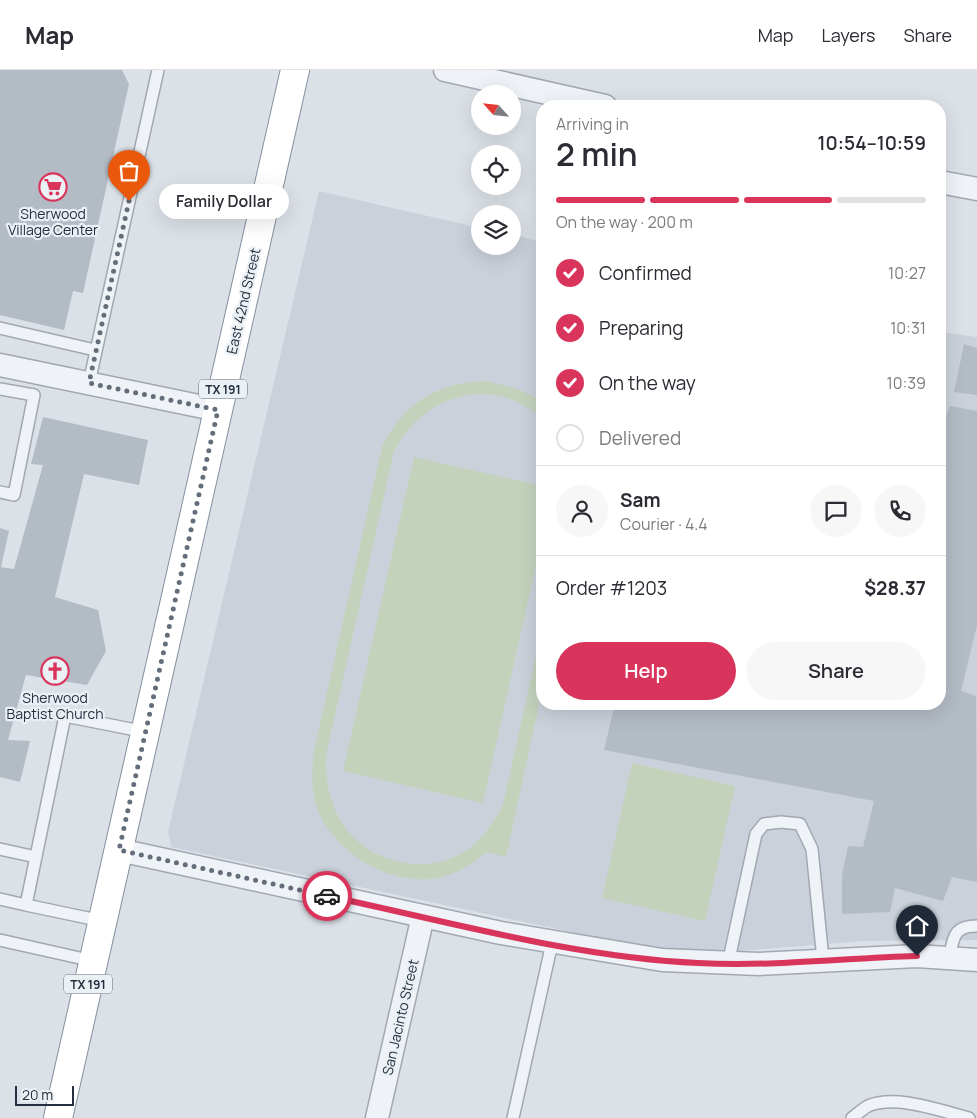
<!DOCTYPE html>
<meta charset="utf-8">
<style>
body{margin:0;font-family:Manrope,sans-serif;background:#f7f7f7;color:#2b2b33;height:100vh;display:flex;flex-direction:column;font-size:19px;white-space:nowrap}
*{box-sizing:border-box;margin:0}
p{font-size:16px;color:#7c7c81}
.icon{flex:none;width:28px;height:28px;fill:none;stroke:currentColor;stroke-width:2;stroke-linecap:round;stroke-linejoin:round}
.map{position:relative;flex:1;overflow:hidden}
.details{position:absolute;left:536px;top:30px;width:410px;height:610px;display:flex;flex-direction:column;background:#fff;border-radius:20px;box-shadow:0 5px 20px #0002}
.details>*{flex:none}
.needle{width:32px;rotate:297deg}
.buttons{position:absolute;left:471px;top:15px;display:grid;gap:10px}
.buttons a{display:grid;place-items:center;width:50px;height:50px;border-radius:50%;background:#fff;box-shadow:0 5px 20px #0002;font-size:25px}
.scale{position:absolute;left:15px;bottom:12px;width:59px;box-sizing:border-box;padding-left:5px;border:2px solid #24303f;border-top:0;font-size:14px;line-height:18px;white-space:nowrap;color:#24303f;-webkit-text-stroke:4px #ebf0f5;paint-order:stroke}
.pin{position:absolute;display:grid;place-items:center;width:42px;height:42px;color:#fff;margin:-51px -21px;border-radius:50% 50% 50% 0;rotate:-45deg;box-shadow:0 0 5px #0007}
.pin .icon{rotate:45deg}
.courier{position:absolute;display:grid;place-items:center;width:50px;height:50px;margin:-25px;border:4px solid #d9345b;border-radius:50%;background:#fff;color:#222;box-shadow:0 1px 6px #0007}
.bubble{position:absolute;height:35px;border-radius:18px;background:#fff;box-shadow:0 5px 20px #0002;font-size:16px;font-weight:600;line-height:35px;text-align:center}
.headline em{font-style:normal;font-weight:600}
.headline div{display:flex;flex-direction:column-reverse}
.headline{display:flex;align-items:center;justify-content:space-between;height:85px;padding:0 20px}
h1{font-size:32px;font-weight:600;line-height:38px}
.bar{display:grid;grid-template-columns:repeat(4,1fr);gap:8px 5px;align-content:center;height:60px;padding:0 20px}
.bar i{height:6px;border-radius:4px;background:#e1e1e2}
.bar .active{background:#d9345b}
.bar p{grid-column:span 4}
.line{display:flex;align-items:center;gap:12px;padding:0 20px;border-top:1px solid #e1e1e2}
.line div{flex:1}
.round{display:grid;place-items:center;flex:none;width:52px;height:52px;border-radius:26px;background:#f7f7f7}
ol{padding:0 20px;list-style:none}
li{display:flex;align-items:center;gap:15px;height:55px}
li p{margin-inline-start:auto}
li .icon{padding:5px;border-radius:50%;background:#d9345b;color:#fff;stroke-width:4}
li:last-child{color:#7c7c81}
li i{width:28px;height:28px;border:2px solid #e1e1e2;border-radius:50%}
.cta{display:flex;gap:10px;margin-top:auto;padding:10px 20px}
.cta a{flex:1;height:58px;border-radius:30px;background:#d9345b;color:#fff;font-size:20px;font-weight:600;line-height:58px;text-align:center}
.cta a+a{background:#f7f7f7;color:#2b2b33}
header{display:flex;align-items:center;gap:30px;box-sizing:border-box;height:70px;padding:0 25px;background:#fff;border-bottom:1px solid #e1e1e2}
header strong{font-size:24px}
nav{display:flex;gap:28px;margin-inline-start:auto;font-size:18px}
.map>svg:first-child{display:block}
.built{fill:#cad1da}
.green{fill:#c4d2bc}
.building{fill:#b3bbc5}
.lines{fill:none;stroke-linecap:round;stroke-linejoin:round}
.service-casing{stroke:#a1a8b2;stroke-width:14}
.minor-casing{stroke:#a1a8b2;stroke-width:25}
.trunk-casing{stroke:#82909f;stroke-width:30}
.service{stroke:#eff2f6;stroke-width:11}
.minor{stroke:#eff2f6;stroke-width:22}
.trunk{stroke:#fff;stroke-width:28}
.done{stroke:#646e7a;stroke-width:5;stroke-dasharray:0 9}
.route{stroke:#d9345b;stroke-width:6}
.labels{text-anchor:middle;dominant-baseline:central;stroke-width:4.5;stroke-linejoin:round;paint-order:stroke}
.shield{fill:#ebf0f5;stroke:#606a76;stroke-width:1}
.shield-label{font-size:12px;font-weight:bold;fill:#24303f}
.poi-label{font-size:14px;fill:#24303f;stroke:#ebf0f5}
.street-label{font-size:14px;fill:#24303f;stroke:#ebf0f5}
</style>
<header>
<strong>Map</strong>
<nav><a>Map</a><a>Layers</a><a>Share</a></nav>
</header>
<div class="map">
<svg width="977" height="1048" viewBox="0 0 977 1048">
<rect width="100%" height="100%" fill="#dce1e8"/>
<path class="built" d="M319,121l161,37v18h32l1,-11 29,7v462h398v-372l37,5v603l-114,1 -149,12 -53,-2 -490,-104 -3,-15z"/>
<path class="green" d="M484,311c21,4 41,8 58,22v16c-8,-9 -20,-15 -32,-20 -47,-16 -94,9 -116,52l-68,304c-1,20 2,38 10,57 21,48 87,68 131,38 16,-11 27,-28 36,-45l39,-176v62l-36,166 -19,-5c-9,6 -19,15 -29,19 -51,26 -127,-14 -142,-67 -5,-18 -4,-35 -2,-53l68,-304c21,-43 54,-64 102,-66z
M414,387l128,29v52l-59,265 -140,-32z
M632,693l103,23 -30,135 -103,-23z"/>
<path class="building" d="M0,0h122l7,14 -46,209 -10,-2 -9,39 -64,-15z
M964,274l13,4v47l-23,-3z
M950,336l27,5v214l-16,66 15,5 1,186 -25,-5 -9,24 -48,-13 -5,24 -48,2v-39l6,-29 15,1 11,-46 -270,-51 11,-46h325v-273z
M43,347l105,23 -9,45 -55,-11 -29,123 43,13 8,41 -19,34 -61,-10 -18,65 22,1 -10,41 -20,-5v-210l14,2 29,-104 -12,-1z
M0,458l9,3 -8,36h-1z"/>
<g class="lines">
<g class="service-casing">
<path id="service" d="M0,258l95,22
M89,313l69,-313
M0,319l34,6 -20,100 -14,-3
M0,779l36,8
M0,829l26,6 39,-189 81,16
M26,835l76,16
M0,870l93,21
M949,888c5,-21 4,-32 28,-32
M728,894l28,-130 8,-10 17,-2 19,2 12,25 11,111
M513,1048l39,-175
M852,1048c5,-4 11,-9 16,-12 28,-12 73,5 101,12"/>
</g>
<g class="minor-casing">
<path id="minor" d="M445,0l160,36
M940,112l37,7
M0,295l218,45
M119,780l382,83 161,27 97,4 158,-8 60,4
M377,1048l46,-202"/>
</g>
<g class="trunk-casing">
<path id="trunk" d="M58,1048l237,-1048"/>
</g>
<use href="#service" class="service"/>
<use href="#minor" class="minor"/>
<use href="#trunk" class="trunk"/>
</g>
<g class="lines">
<path class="done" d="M129,131l-40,182 129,27 -99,440 208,46"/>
<path class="route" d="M327,826c120,25 249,62 371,67 73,4 146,-5 219,-7"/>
</g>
<defs>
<g id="supermarket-ring" transform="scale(1.4375)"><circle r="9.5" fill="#ebf0f5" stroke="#d9345b" stroke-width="1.5"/><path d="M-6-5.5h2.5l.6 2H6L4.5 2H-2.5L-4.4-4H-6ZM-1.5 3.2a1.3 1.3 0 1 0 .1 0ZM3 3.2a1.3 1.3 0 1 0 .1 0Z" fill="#d9345b"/></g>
<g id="church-ring" transform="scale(1.4375)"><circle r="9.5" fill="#ebf0f5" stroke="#d9345b" stroke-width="1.5"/><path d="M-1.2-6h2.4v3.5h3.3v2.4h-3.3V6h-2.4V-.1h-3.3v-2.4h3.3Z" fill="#d9345b"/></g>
</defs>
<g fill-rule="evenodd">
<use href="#supermarket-ring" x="53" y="117"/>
<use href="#church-ring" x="55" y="601"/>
</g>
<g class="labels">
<g class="shield">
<rect x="199" y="309.5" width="48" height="19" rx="4"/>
<rect x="64" y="904.5" width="48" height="19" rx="4"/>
</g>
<g class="shield-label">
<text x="223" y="319">TX 191</text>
<text x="88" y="914">TX 191</text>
</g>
<g class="poi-label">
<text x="53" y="143">Sherwood<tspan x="53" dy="16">Village Center</tspan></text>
<text x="55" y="627">Sherwood<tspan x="55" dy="16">Baptist Church</tspan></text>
</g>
<g class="street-label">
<text transform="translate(243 231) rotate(-77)">East 42nd Street</text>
<text transform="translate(400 947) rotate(-77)">San Jacinto Street</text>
</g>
</g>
</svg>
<div class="buttons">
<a><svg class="needle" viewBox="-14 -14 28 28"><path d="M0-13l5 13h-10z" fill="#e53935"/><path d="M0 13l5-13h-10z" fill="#7c7c81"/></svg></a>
<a><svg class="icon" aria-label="locate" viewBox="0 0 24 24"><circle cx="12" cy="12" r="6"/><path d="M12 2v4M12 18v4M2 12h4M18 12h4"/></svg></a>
<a><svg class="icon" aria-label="layers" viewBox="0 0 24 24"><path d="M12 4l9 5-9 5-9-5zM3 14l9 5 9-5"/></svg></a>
</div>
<div class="scale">20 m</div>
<div class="pin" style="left:129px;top:131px;background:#ea580c"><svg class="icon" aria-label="bag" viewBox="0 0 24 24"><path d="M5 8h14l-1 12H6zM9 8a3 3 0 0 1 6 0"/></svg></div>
<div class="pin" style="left:917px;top:886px;background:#1f2937"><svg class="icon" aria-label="home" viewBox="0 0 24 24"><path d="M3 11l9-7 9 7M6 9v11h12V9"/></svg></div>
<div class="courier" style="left:327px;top:826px"><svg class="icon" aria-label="car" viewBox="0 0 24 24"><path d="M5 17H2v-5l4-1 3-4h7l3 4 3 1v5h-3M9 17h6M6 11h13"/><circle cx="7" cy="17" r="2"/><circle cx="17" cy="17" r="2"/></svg></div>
<div class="bubble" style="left:159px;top:114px;width:130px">Family Dollar</div>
<section class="details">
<div class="headline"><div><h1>2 min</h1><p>Arriving in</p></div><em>10:54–10:59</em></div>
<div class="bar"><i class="active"></i><i class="active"></i><i class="active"></i><i></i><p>On the way · 200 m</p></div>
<ol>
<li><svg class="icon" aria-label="check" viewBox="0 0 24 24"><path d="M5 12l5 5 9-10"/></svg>Confirmed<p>10:27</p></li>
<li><svg class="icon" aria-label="check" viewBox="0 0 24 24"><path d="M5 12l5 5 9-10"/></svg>Preparing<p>10:31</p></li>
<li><svg class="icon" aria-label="check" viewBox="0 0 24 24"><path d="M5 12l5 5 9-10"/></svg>On the way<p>10:39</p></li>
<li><i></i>Delivered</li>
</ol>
<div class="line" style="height:90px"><a class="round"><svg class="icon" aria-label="person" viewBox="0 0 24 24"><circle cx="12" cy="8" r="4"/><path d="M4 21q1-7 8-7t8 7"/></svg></a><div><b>Sam</b><p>Courier · 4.4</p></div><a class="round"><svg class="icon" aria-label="chat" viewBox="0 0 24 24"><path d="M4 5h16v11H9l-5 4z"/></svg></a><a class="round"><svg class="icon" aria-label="phone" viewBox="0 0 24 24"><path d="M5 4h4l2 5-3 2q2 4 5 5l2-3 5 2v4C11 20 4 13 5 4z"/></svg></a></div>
<div class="line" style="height:65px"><div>Order #1203</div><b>$28.37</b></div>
<div class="cta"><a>Help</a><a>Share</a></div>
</section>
</div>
